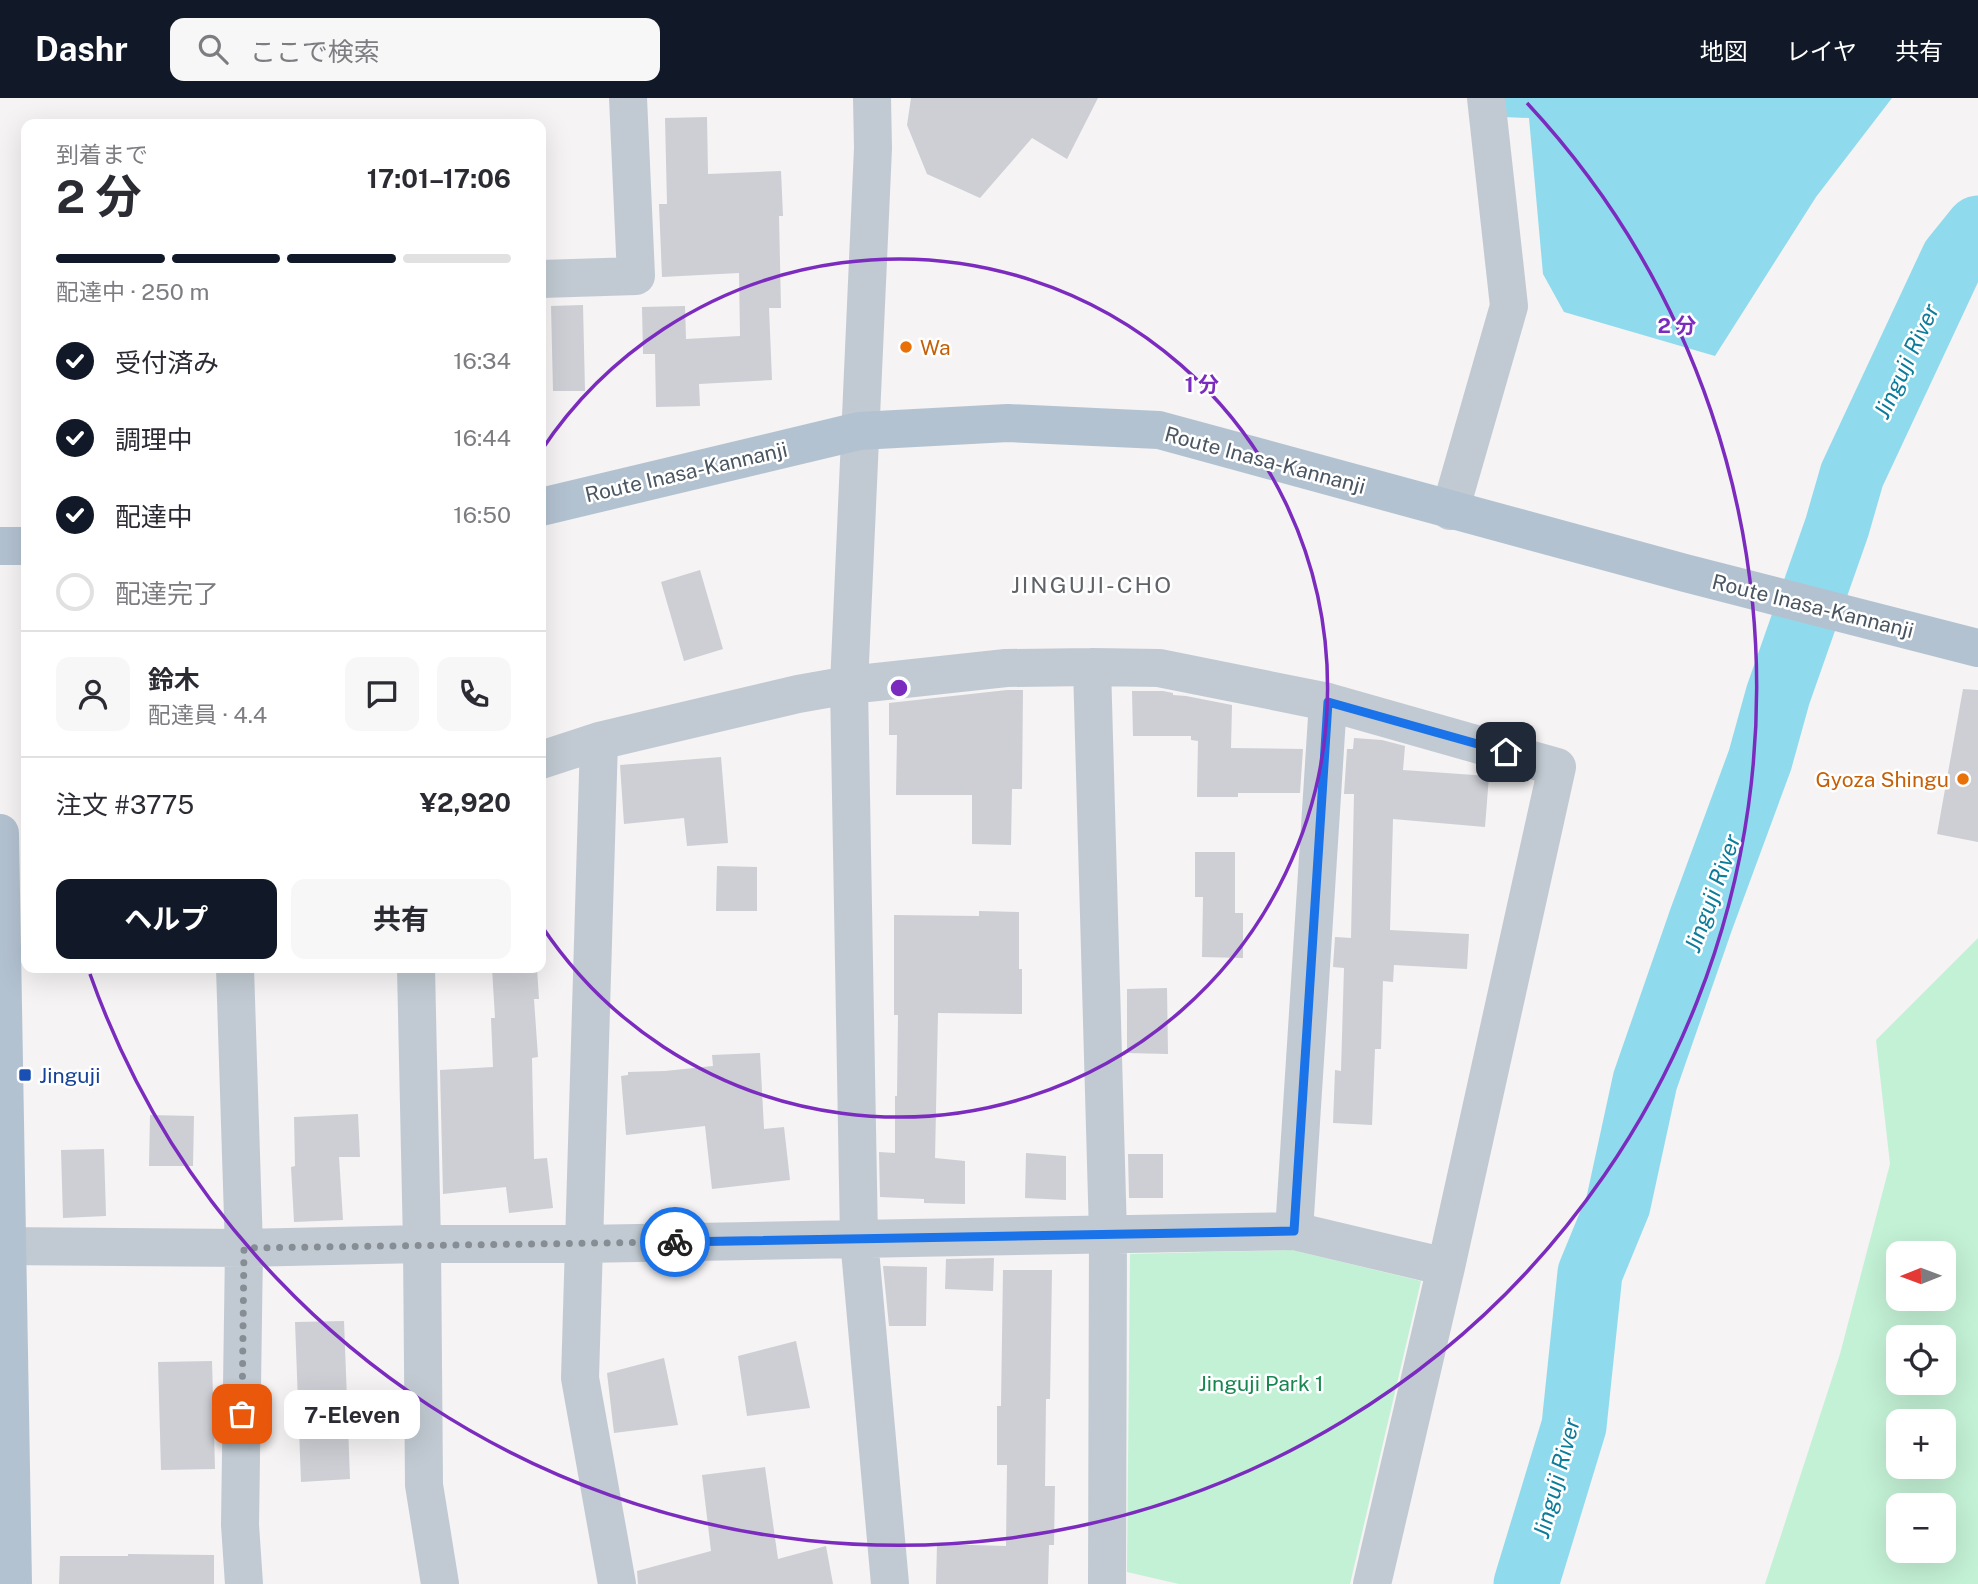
<!DOCTYPE html>
<html lang="ja">
<meta charset="utf-8">
<style>
body{margin:0;font-family:"Public Sans","Noto Sans JP",sans-serif;background:#f7f7f7;color:#2b2b33;height:100vh;display:flex;flex-direction:column;font-size:26px;white-space:nowrap}
*{box-sizing:border-box;margin:0}
p{font-size:23px;color:#7c7c81}
.icon{flex:none;width:38px;height:38px;fill:none;stroke:currentColor;stroke-width:2;stroke-linecap:round;stroke-linejoin:round}
.map{position:relative;flex:1;overflow:hidden}
.details{position:absolute;left:21px;top:21px;width:525px;height:854px;display:flex;flex-direction:column;background:#fff;border-radius:14px;box-shadow:0 7px 28px #0002}
.details>*{flex:none}
.needle{width:46px;rotate:269deg}
.buttons{position:absolute;left:1886px;top:1143px;display:grid;gap:14px}
.buttons a{display:grid;place-items:center;width:70px;height:70px;border-radius:14px;background:#fff;box-shadow:0 7px 28px #0002;font-size:35px}
.pin{position:absolute;display:grid;place-items:center;width:60px;height:60px;color:#fff;margin:-30px;border-radius:14px;box-shadow:0 4px 10px #0006}
.courier{position:absolute;display:grid;place-items:center;width:70px;height:70px;margin:-35px;border:5px solid #1a73e8;border-radius:50%;background:#fff;color:#222;box-shadow:0 2px 9px #0007}
.bubble{position:absolute;height:49px;border-radius:14px;background:#fff;box-shadow:0 7px 28px #0002;font-size:23px;font-weight:700;line-height:49px;text-align:center}
.head em{font-style:normal;font-weight:700}
.head div{display:flex;flex-direction:column-reverse}
.head{display:flex;align-items:center;justify-content:space-between;height:119px;padding:0 35px}
h1{font-size:46px;font-weight:700;line-height:52px}
.bar{display:grid;grid-template-columns:repeat(4,1fr);gap:10px 7px;align-content:center;height:84px;padding:0 35px}
.bar i{height:9px;border-radius:5px;background:#e1e1e2}
.bar .selected{background:#111827}
.bar p{grid-column:span 4}
.line{display:flex;align-items:center;gap:18px;padding:0 35px;border-top:2px solid #e1e1e2}
.line div{flex:1}
.round{display:grid;place-items:center;flex:none;width:74px;height:74px;border-radius:14px;background:#f7f7f7}
ol{padding:0 35px;list-style:none}
li{display:flex;align-items:center;gap:21px;height:77px}
li p{margin-inline-start:auto}
li .icon{padding:7px;border-radius:50%;background:#111827;color:#fff;stroke-width:4}
li:last-child{color:#7c7c81}
li i{width:38px;height:38px;border:4px solid #e1e1e2;border-radius:50%}
.action{display:flex;gap:14px;margin-top:auto;padding:14px 35px}
.action a{flex:1;height:80px;border-radius:14px;background:#111827;color:#fff;font-size:28px;font-weight:700;line-height:80px;text-align:center}
.action a+a{background:#f7f7f7;color:#2b2b33}
header{display:flex;align-items:center;gap:42px;box-sizing:border-box;height:98px;padding:0 35px;background:#111827;color:#fff}
header strong{font-size:33px}
nav{display:flex;gap:38px;margin-inline-start:auto;font-size:24px}
.search{width:490px;height:63px;background:#f7f7f7;display:flex;align-items:center;gap:18px;box-sizing:border-box;padding:0 24px;border-radius:14px;color:#7c7c81;font-size:26px}
.map>svg:first-child{display:block}
.green{fill:#c3f1d5;fill-rule:evenodd}
.water{fill:#90daee}
.lines{fill:none;stroke-linecap:round;stroke-linejoin:round}
.river{stroke:#90daee;stroke-width:65}
.building{fill:#cdcfd5}
.minor{stroke:#c1cad2;stroke-width:38}
.major{stroke:#b3c2d1;stroke-width:38}
.done{stroke:#868d94;stroke-width:7;stroke-dasharray:0 12.6}
.route{stroke:#1a73e8;stroke-width:9}
.ring{fill:none;stroke:#7b2cbf;stroke-width:3.5}
.food-dot{fill:#e8710a;stroke:#fff;stroke-width:2.5}
.transit-dot{fill:#1a4fb4;stroke:#fff;stroke-width:2.5}
.labels{text-anchor:middle;dominant-baseline:central;stroke-width:5;stroke-linejoin:round;paint-order:stroke}
.food-label{font-size:21px;fill:#c56008;stroke:#fff;text-anchor:start}
.street-label{font-size:21px;fill:#4a5661;stroke:#fff}
.transit-label{font-size:21px;fill:#164399;stroke:#fff;text-anchor:start}
.park-label{font-size:21px;fill:#17864f;stroke:#fff}
.water-label{font-size:23px;font-style:italic;fill:#0c7c9b;stroke:#fff}
.neighbourhood-label{font-size:23px;letter-spacing:2px;fill:#5f6368;stroke:#fff}
.centre{fill:#7b2cbf;stroke:#fff;stroke-width:3.5}
.ring-label{font-size:21px;text-anchor:middle;font-weight:bold;fill:#7b2cbf;stroke:#fff;stroke-width:5;stroke-linejoin:round;paint-order:stroke}
</style>
<header>
<strong>Dashr</strong>
<div class="search"><svg class="icon" aria-label="search" viewBox="0 0 24 24"><circle cx="10" cy="10" r="6"/><path d="M15 15l6 6"/></svg>ここで検索</div>
<nav><a>地図</a><a>レイヤ</a><a>共有</a></nav>
</header>
<div class="map">
<svg width="1978" height="1486" viewBox="0 0 1978 1486">
<rect width="100%" height="100%" fill="#f5f3f3"/>
<path class="green" d="M1978,840v646h-213l75,-230 50,-190 -14,-124zM1899,1155h45v45h-45zM1899,1239h45v45h-45zM1899,1323h45v45h-45zM1899,1407h45v45h-45z
M1292,1152l129,31 -71,303h-171l-52,-12 3,-318z"/>
<path class="water" d="M1501,0h391l-76,99 -101,159 -151,-44 -21,-38 -14,-156 -26,-1z"/>
<g class="lines">
<path class="river" d="M1526,1486l48,-158 16,-153 28,-68 27,-124 56,-161 59,-160 18,-65 59,-168 15,-52 101,-216 25,-31"/>
</g>
<path class="building" d="M911,0h187l-31,61 -35,-21 -52,60 -53,-24 -20,-49z
M707,19l1,57 73,-3 2,45h-4l2,92h-12l3,72 -73,4 1,22 -44,1 -1,-53h-12l-1,-47 43,-1 1,33 54,-3 -1,-63 -77,4 -3,-73h8l-2,-86z
M583,207l2,86h-32l-2,-85z
M700,472l23,79 -39,12 -23,-79z
M1963,591l15,1v152l-41,-8z
M1007,592h16l-1,99h-10l-1,56 -39,-1v-49h-76l1,-60h-8v-32z
M1132,593h31l10,2v2l13,1 46,9 -1,43 72,1 -3,44h-62v4h-41l1,-56 -7,-1v-4h-58z
M1354,640l28,2 23,6 -2,24 86,6 -4,51 -92,-8 -3,111 79,4 -2,35 -73,-4 -1,17 -10,-1 -2,68h-6l-3,76 -39,-2 2,-53 6,1 3,-103 -11,-1 2,-30 16,1 3,-144h-10l3,-45h6z
M721,659l7,86 -41,3 -3,-28 -60,6 -4,-59z
M1195,754h40v61h8v45l-41,-1 1,-60h-8z
M717,768l40,1v44h-41z
M979,813l40,1v57h3v45l-84,-1 -3,145 30,3v43l-41,-1v-4l-44,-2 -1,-45 16,1v-57h2l1,-81h-4v-100l85,1z
M492,870h45l2,31h-5l4,58 -6,1 2,101 13,-1 6,50 -44,5 -3,-26 -63,7 -3,-124 53,-3 -2,-49h4z
M1167,890l1,66 -41,-1v-64z
M760,955l4,76 20,-2 6,53 -78,9 -7,-63 -79,9 -5,-59 7,-1v-3l37,-1 48,-5 -1,-11z
M358,1016l2,43h-21l4,63 -49,2 -3,-55 4,-1 -1,-49z
M150,1017l44,1 -1,50h-44z
M104,1051l2,67 -43,2 -2,-68z
M1026,1055l40,3v44l-41,-2z
M1128,1056h35v44h-34z
M994,1160l-1,33 -48,-2 1,-30z
M883,1168l44,1 -1,59h-37z
M1003,1172h49l-2,129h-4l-1,87h10l-1,59h-5l-1,39h-112l1,-40 69,2 1,-81h-10v-59h4z
M344,1223l6,158 -49,3 -6,-160z
M796,1243l14,67 -63,8 -9,-60z
M664,1260l14,67 -64,8 -7,-60z
M212,1263l3,108 -54,1 -3,-108z
M765,1369l13,92 48,-13 7,38h-195l-1,-13 74,-20 -9,-76z
M128,1456l86,1v29h-155l1,-28h68z"/>
<g class="lines">
<path class="minor" d="M872,0l1,50 -24,537 10,554 31,345
M541,181l95,-3 -8,-178
M1450,413l59,-205 -23,-208
M1092,569l16,567 -1,350
M599,643l-19,637 37,206
M541,662l58,-19 199,-47 51,-9 157,-17 86,-1 67,1 169,34 229,65 -111,500 -74,317
M235,870l9,280 -4,277 4,59
M416,870l6,276 2,241 16,99
M1294,1133l34,-529
M0,1148l244,2 178,-4h160l712,-13 152,36"/>
<path class="major" d="M541,409l318,-76 149,-8 151,7 526,143 293,75
M0,448h26
M0,735l13,751"/>
</g>
<g class="lines">
<path class="done" d="M242,1316l2,-166 431,-6"/>
<path class="route" d="M675,1144l619,-11 34,-529 178,50"/>
</g>
<g class="ring">
<path d="M541 353A429 429 0 1 1 541 827"/>
<path d="M1527 5A858 858 0 1 1 90 876"/>
</g>
<g class="food-dot">
<circle cx="906" cy="249" r="7"/>
<circle cx="1963" cy="681" r="7"/>
</g>
<rect class="transit-dot" x="18" y="970" width="14" height="14" rx="3.5"/>
<g class="labels">
<g class="food-label">
<text x="920" y="249">Wa</text>
<text x="1949" y="681" text-anchor="end">Gyoza Shingu</text>
</g>
<g class="street-label">
<text transform="translate(1265 362) rotate(15)">Route Inasa-Kannanji</text>
<text transform="translate(686 374) rotate(-13)">Route Inasa-Kannanji</text>
<text transform="translate(1813 508) rotate(14)">Route Inasa-Kannanji</text>
</g>
<g class="transit-label">
<text x="39" y="977">Jinguji</text>
</g>
<g class="park-label">
<text x="1261" y="1285">Jinguji Park 1</text>
</g>
<g class="water-label">
<text transform="translate(1906 263) rotate(-65)">Jinguji River</text>
<text transform="translate(1712 795) rotate(-70)">Jinguji River</text>
<text transform="translate(1556 1380) rotate(-75)">Jinguji River</text>
</g>
<g class="neighbourhood-label">
<text x="1092" y="486">JINGUJI-CHO</text>
</g>
</g>
<circle cx="899" cy="590" r="10" class="centre"/>
<g class="ring-label">
<text x="1677" y="235">2 分</text>
<text x="1202" y="294">1 分</text>
</g>
</svg>
<div class="buttons">
<a><svg class="needle" viewBox="-14 -14 28 28"><path d="M0-13l5 13h-10z" fill="#e53935"/><path d="M0 13l5-13h-10z" fill="#7c7c81"/></svg></a>
<a><svg class="icon" aria-label="locate" viewBox="0 0 24 24"><circle cx="12" cy="12" r="6"/><path d="M12 2v4M12 18v4M2 12h4M18 12h4"/></svg></a>
<a>+</a>
<a>−</a>
</div>
<div class="pin" style="left:242px;top:1316px;background:#ea580c"><svg class="icon" aria-label="bag" viewBox="0 0 24 24"><path d="M5 8h14l-1 12H6zM9 8a3 3 0 0 1 6 0"/></svg></div>
<div class="pin" style="left:1506px;top:654px;background:#1f2937"><svg class="icon" aria-label="home" viewBox="0 0 24 24"><path d="M3 11l9-7 9 7M6 9v11h12V9"/></svg></div>
<div class="courier" style="left:675px;top:1144px"><svg class="icon" aria-label="bike" viewBox="0 0 24 24"><circle cx="6" cy="16" r="4"/><circle cx="18" cy="16" r="4"/><path d="M6 16l4-8h5l3 8M10 8l3 8H6M13 5h3"/></svg></div>
<div class="bubble" style="left:284px;top:1292px;width:136px">7-Eleven</div>
<section class="details">
<div class="head"><div><h1>2 分</h1><p>到着まで</p></div><em>17:01–17:06</em></div>
<div class="bar"><i class="selected"></i><i class="selected"></i><i class="selected"></i><i></i><p>配達中 · 250 m</p></div>
<ol>
<li><svg class="icon" aria-label="check" viewBox="0 0 24 24"><path d="M5 12l5 5 9-10"/></svg>受付済み<p>16:34</p></li>
<li><svg class="icon" aria-label="check" viewBox="0 0 24 24"><path d="M5 12l5 5 9-10"/></svg>調理中<p>16:44</p></li>
<li><svg class="icon" aria-label="check" viewBox="0 0 24 24"><path d="M5 12l5 5 9-10"/></svg>配達中<p>16:50</p></li>
<li><i></i>配達完了</li>
</ol>
<div class="line" style="height:126px"><a class="round"><svg class="icon" aria-label="person" viewBox="0 0 24 24"><circle cx="12" cy="8" r="4"/><path d="M4 21q1-7 8-7t8 7"/></svg></a><div><b>鈴木</b><p>配達員 · 4.4</p></div><a class="round"><svg class="icon" aria-label="chat" viewBox="0 0 24 24"><path d="M4 5h16v11H9l-5 4z"/></svg></a><a class="round"><svg class="icon" aria-label="phone" viewBox="0 0 24 24"><path d="M5 4h4l2 5-3 2q2 4 5 5l2-3 5 2v4C11 20 4 13 5 4z"/></svg></a></div>
<div class="line" style="height:91px"><div>注文 #3775</div><b>¥2,920</b></div>
<div class="action"><a>ヘルプ</a><a>共有</a></div>
</section>
</div>
